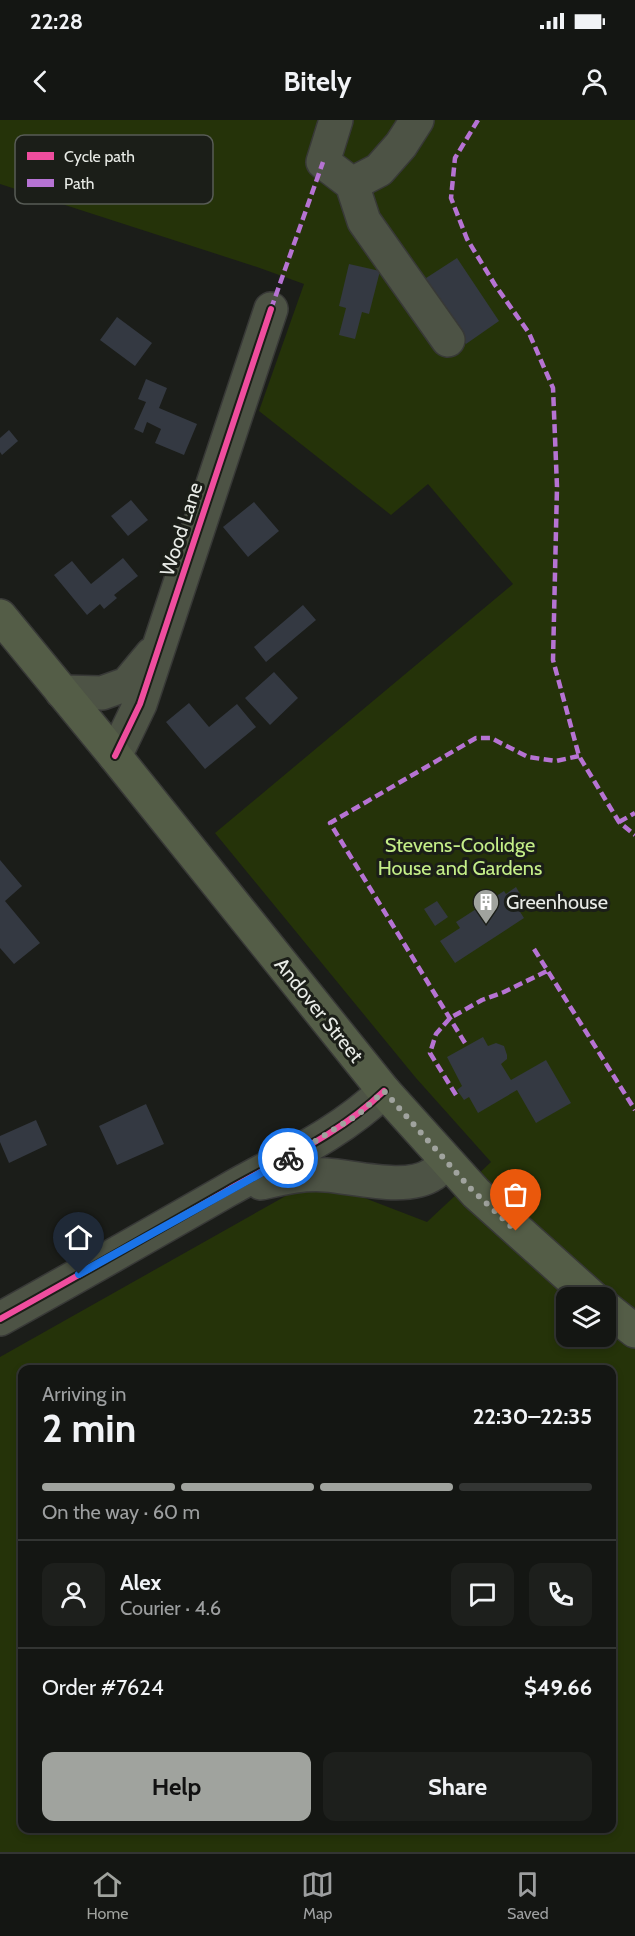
<!DOCTYPE html>
<meta charset="utf-8">
<style>
body{margin:0;font-family:Cabin,sans-serif;background:#1d1f1c;color:#f1f3f6;height:100vh;display:flex;flex-direction:column;font-size:22px;white-space:nowrap}
*{box-sizing:border-box;margin:0}
p{font-size:20px;color:#9d9fa0}
.icon{flex:none;width:33px;height:33px;fill:none;stroke:currentColor;stroke-width:2;stroke-linecap:round;stroke-linejoin:round}
.map{position:relative;flex:1;overflow:hidden}
.sheet{position:absolute;left:18px;top:1245px;width:598px;height:468px;display:flex;flex-direction:column;background:#141613;border-radius:12px;box-shadow:0 3px 9px #0003,0 0 0 2px #333533}
.sheet>*{flex:none}
.fabs{position:absolute;left:556px;top:1167px;display:grid;gap:12px}
.fabs a{display:grid;place-items:center;width:60px;height:60px;border-radius:12px;background:#141613;box-shadow:0 3px 9px #0003,0 0 0 2px #333533;font-size:30px}
.pin{position:absolute;display:grid;place-items:center;width:51px;height:51px;color:#fff;margin:-62px -26px;border-radius:50% 50% 50% 0;rotate:-45deg;box-shadow:0 0 6px #0007}
.pin .icon{rotate:45deg}
.courier{position:absolute;display:grid;place-items:center;width:60px;height:60px;margin:-30px;border:4px solid #1a73e8;border-radius:50%;background:#fff;color:#222;box-shadow:0 2px 8px #0007}
.summary em{font-style:normal;font-weight:700}
.summary div{display:flex;flex-direction:column-reverse}
.summary{display:flex;align-items:center;justify-content:space-between;height:102px;padding:0 24px}
h1{font-size:39px;font-weight:700;line-height:45px}
.bar{display:grid;grid-template-columns:repeat(4,1fr);gap:9px 6px;align-content:center;height:72px;padding:0 24px}
.bar i{height:8px;border-radius:4px;background:#333533}
.bar .selected{background:#a0a39e}
.bar p{grid-column:span 4}
.line{display:flex;align-items:center;gap:15px;padding:0 24px;border-top:2px solid #333533}
.line div{flex:1}
.round{display:grid;place-items:center;flex:none;width:63px;height:63px;border-radius:12px;background:#1d1f1c}
.action{display:flex;gap:12px;margin-top:auto;padding:12px 24px}
.action a{flex:1;height:69px;border-radius:12px;background:#a0a39e;color:#111;font-size:24px;font-weight:700;line-height:69px;text-align:center}
.action a+a{background:#1d1f1c;color:#f1f3f6}
.status{display:flex;justify-content:space-between;align-items:center;height:42px;padding:0 30px;background:#141613;direction:ltr}
.status svg{height:16px;fill:currentColor}
header{display:flex;justify-content:space-between;align-items:center;height:78px;padding:0 24px;background:#141613;font-size:27px;font-weight:700}
.dock{display:flex;justify-content:space-around;align-items:center;height:84px;border-top:2px solid #333533;background:#141613;font-size:16px;color:#9d9fa0}
.dock a{display:grid;justify-items:center;gap:3px}
.dock .selected{color:#a0a39e}
.map>svg:first-child{display:block}
.green{fill:#253309;fill-rule:evenodd}
.building{fill:#343942}
.lines{fill:none;stroke-linecap:round;stroke-linejoin:round}
.minor-casing{stroke:#383937;stroke-width:36}
.major-casing{stroke:#383937;stroke-width:36}
.minor{stroke:#4d5345;stroke-width:33}
.major{stroke:#545d47;stroke-width:33}
.quiet{stroke:#b673d3;stroke-width:4.5;stroke-dasharray:9 4.5;stroke-linecap:butt}
.cycleway-casing{stroke:#1b1e18;stroke-width:10}
.cycleway{stroke:#ef4d9e;stroke-width:6}
.done{stroke:#a0a39e;stroke-width:6;stroke-dasharray:0 10.8}
.route{stroke:#1a73e8;stroke-width:8}
.labels{text-anchor:middle;dominant-baseline:central;stroke-width:6;stroke-linejoin:round;paint-order:stroke}
.street-label{font-size:20px;fill:#e8ebe6;stroke:#1b1e18}
.park-label{font-size:20px;fill:#c4ee88;stroke:#1b1e18}
.poi-label{font-size:20px;fill:#e8ebe6;stroke:#1b1e18;text-anchor:start}
.key{fill:#1b1e18;stroke:#585c56;stroke-width:1.5}
.key-label{font-size:16px;fill:#e8ebe6}
</style>
<div class="status"><b>22:28</b><svg viewBox="0 0 49 12"><path d="M0 12V9h3v3zM5 12V6h3v6zM10 12V3h3v9zM15 12V0h3v12zM26 1h20v11H26zM47 4h2v5h-2z"/></svg></div>
<header><svg class="icon" aria-label="back" viewBox="0 0 24 24"><path d="M15 5l-7 7 7 7"/></svg>Bitely<svg class="icon" aria-label="person" viewBox="0 0 24 24"><circle cx="12" cy="8" r="4"/><path d="M4 21q1-7 8-7t8 7"/></svg></header>
<div class="map">
<svg width="635" height="1732" viewBox="0 0 635 1732">
<rect width="100%" height="100%" fill="#1b1d19"/>
<path class="green" d="M0,0h635v1732h-635v-495l291,-164 29,-3 29,2 78,30 64,-60 -75,-84 -201,-245 298,-249 -85,-100 -37,31 -132,-104 45,-127 -47,-17 -257,-83zM567,1178h39v38h-39zM22,1250h590v458h-590z"/>
<path class="building" d="M457,138l42,63 -33,23 -43,-64z
M349,144l31,7 -11,43 -7,-2 -7,27 -16,-4 7,-27 -7,-2z
M117,197l35,26 -17,23 -35,-26z
M146,259l21,9 -8,20 38,16 -13,31 -29,-12 6,-14 -14,-7 -4,11 -9,-4 12,-27 -8,-3z
M9,310l9,11 -16,14 -2,-3v-14z
M131,380l17,20 -20,16 -17,-20z
M254,382l25,29 -31,26 -25,-30z
M123,438l15,18 -24,19 3,3 -13,11 -4,-5 -13,11 -33,-40 18,-14 19,23z
M303,485l13,15 -50,42 -12,-15z
M274,552l24,26 -28,27 -25,-27z
M189,583l20,24 28,-23 19,23 -51,42 -39,-47z
M0,740l22,26 -17,15 35,42 -26,21 -14,-16z
M516,767l7,12 -8,5 9,14 -69,45 -15,-22 20,-13 -4,-6 48,-31 2,3z
M437,781l11,16 -13,9 -11,-17z
M483,917l5,9 8,-3 8,3 3,9v4l-6,5 10,16 35,-20 25,43 -35,20 -19,-33 -39,23 -9,-16 -5,3 -7,-10 5,-4 -15,-29z
M146,984l18,40 -47,21 -18,-39z
M36,1000l11,25 -38,18 -9,-21v-6z"/>
<g class="lines">
<g class="minor-casing">
<path id="minor" d="M336,0l-13,42 29,22 27,-14 22,-25 16,-25
M352,64l12,37 84,119
M62,572l40,1 25,-9 25,-30
M115,636l25,-52 131,-395
M261,1063c22,-5 43,-10 65,-8 29,2 81,17 107,-1 5,-3 9,-8 14,-12
M0,1199c76,-42 151,-85 226,-128 56,-32 111,-55 158,-100"/>
</g>
<g class="major-casing">
<path id="major" d="M0,496l115,140 269,335 92,102 117,105
M606,1188l29,23"/>
</g>
<use href="#minor" class="minor"/>
<use href="#major" class="major"/>
<path class="quiet" d="M478,0l-23,38 -4,40 16,41 28,46 34,48 24,55 4,99 -4,173 26,96 40,66 16,13
M271,189l52,-147
M619,702l16,-9
M534,829l101,161
M465,923l-135,-220 146,-85h15l37,19 28,4 23,-5
M456,975l-26,-42 6,-19 14,-16 32,-18 22,-8 43,-21"/>
<g class="cycleway-casing">
<path id="cycleway" d="M115,636l25,-52 131,-395
M0,1199c76,-42 151,-85 226,-128 56,-32 111,-55 158,-100"/>
</g>
<use href="#cycleway" class="cycleway"/>
</g>
<g class="lines">
<path class="done" d="M288,1038l71,-44 25,-23 86,97 46,43"/>
<path class="route" d="M79,1154l209,-116"/>
</g>
<defs>
<g id="building-pin" transform="scale(1.35)"><path d="M0 17L-7.5 6A9.5 9.5 0 1 1 7.5 6Z" fill="#a0a39e" stroke="#1b1e18"/><path d="M-4-6H4V6H1V3H-1V6H-4ZM-2.5-4.3h1.7v1.8h-1.7ZM.8-4.3h1.7v1.8H.8ZM-2.5-1h1.7V.8h-1.7ZM.8-1h1.7V.8H.8Z" fill="#fff"/></g>
</defs>
<g fill-rule="evenodd">
<use href="#building-pin" x="486" y="782"/>
</g>
<g class="labels">
<g class="street-label">
<text transform="translate(181 409) rotate(-72)">Wood Lane</text>
<text transform="translate(319 890) rotate(51)">Andover Street</text>
</g>
<g class="park-label">
<text x="460" y="725">Stevens-Coolidge<tspan x="460" dy="23">House and Gardens</tspan></text>
</g>
<g class="poi-label">
<text x="506" y="782">Greenhouse</text>
</g>
</g>
<rect x="15" y="15" width="198" height="69" rx="9" class="key"/>
<rect x="27" y="32" width="27" height="8" fill="#ef4d9e"/>
<rect x="27" y="59" width="27" height="8" fill="#b673d3"/>
<g class="key-label">
<text x="64" y="42">Cycle path</text>
<text x="64" y="69">Path</text>
</g>
</svg>
<div class="fabs">
<a><svg class="icon" aria-label="layers" viewBox="0 0 24 24"><path d="M12 4l9 5-9 5-9-5zM3 14l9 5 9-5"/></svg></a>
</div>
<div class="pin" style="left:516px;top:1111px;background:#ea580c"><svg class="icon" aria-label="bag" viewBox="0 0 24 24"><path d="M5 8h14l-1 12H6zM9 8a3 3 0 0 1 6 0"/></svg></div>
<div class="pin" style="left:79px;top:1154px;background:#1f2937"><svg class="icon" aria-label="home" viewBox="0 0 24 24"><path d="M3 11l9-7 9 7M6 9v11h12V9"/></svg></div>
<div class="courier" style="left:288px;top:1038px"><svg class="icon" aria-label="bike" viewBox="0 0 24 24"><circle cx="6" cy="16" r="4"/><circle cx="18" cy="16" r="4"/><path d="M6 16l4-8h5l3 8M10 8l3 8H6M13 5h3"/></svg></div>
<section class="sheet">
<div class="summary"><div><h1>2 min</h1><p>Arriving in</p></div><em>22:30–22:35</em></div>
<div class="bar"><i class="selected"></i><i class="selected"></i><i class="selected"></i><i></i><p>On the way · 60 m</p></div>
<div class="line" style="height:108px"><a class="round"><svg class="icon" aria-label="person" viewBox="0 0 24 24"><circle cx="12" cy="8" r="4"/><path d="M4 21q1-7 8-7t8 7"/></svg></a><div><b>Alex</b><p>Courier · 4.6</p></div><a class="round"><svg class="icon" aria-label="chat" viewBox="0 0 24 24"><path d="M4 5h16v11H9l-5 4z"/></svg></a><a class="round"><svg class="icon" aria-label="phone" viewBox="0 0 24 24"><path d="M5 4h4l2 5-3 2q2 4 5 5l2-3 5 2v4C11 20 4 13 5 4z"/></svg></a></div>
<div class="line" style="height:78px"><div>Order #7624</div><b>$49.66</b></div>
<div class="action"><a>Help</a><a>Share</a></div>
</section>
</div>
<nav class="dock">
<a class="selected"><svg class="icon" aria-label="home" viewBox="0 0 24 24"><path d="M3 11l9-7 9 7M6 9v11h12V9"/></svg>Home</a>
<a><svg class="icon" aria-label="map" viewBox="0 0 24 24"><path d="M3 6l6-2 6 2 6-2v14l-6 2-6-2-6 2zM9 4v14M15 6v14"/></svg>Map</a>
<a><svg class="icon" aria-label="saved" viewBox="0 0 24 24"><path d="M7 4h10v16l-5-4-5 4z"/></svg>Saved</a>
</nav>
